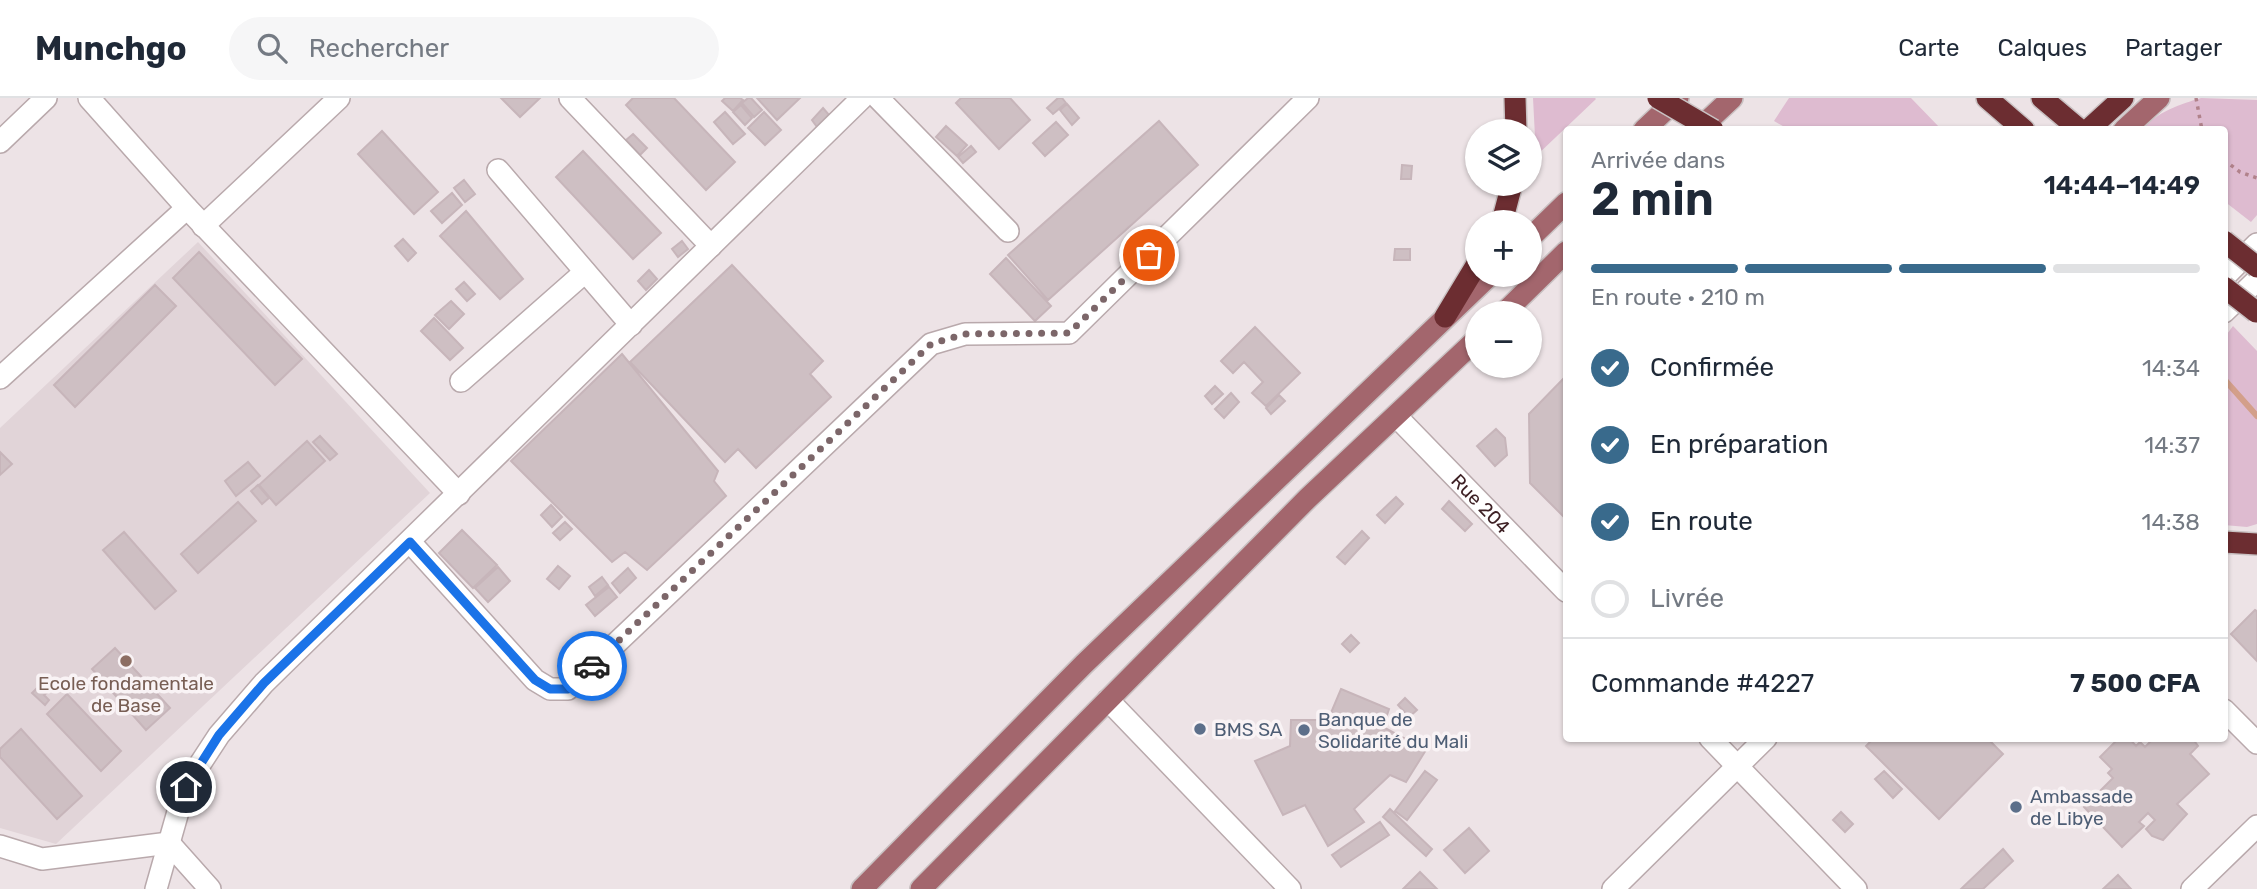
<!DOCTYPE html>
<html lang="fr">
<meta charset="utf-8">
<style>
body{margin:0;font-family:Rubik,sans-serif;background:#f6f6f7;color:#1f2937;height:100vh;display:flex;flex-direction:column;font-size:26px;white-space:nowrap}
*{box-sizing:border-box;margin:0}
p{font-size:23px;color:#747a83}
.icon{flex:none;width:38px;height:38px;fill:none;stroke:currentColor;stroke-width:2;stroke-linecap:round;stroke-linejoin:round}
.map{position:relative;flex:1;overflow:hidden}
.side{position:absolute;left:1563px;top:28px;width:665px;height:616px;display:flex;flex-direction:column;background:#fff;border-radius:7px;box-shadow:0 2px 5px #0004}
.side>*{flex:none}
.controls{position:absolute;left:1465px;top:21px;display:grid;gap:14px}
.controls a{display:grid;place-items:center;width:77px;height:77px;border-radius:50%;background:#fff;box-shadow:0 2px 5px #0004;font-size:35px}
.pin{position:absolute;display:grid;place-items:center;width:60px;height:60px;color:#fff;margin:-30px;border:4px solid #fff;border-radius:50%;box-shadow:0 2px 7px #0007}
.courier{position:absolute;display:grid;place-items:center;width:70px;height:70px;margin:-35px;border:5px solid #1a73e8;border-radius:50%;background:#fff;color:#222;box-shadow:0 2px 9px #0007}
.overview em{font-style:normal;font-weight:600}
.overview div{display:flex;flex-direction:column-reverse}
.overview{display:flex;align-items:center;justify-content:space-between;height:119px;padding:0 28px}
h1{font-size:46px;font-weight:600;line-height:52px}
.bar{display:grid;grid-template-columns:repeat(4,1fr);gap:10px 7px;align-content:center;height:84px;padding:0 28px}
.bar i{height:9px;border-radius:5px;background:#e0e1e3}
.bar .selected{background:#396a8c}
.bar p{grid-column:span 4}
.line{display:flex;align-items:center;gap:18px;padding:0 28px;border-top:2px solid #e0e1e3}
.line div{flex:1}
ol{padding:0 28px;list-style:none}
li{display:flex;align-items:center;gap:21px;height:77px}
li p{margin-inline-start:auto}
li .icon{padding:7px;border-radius:50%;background:#396a8c;color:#fff;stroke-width:4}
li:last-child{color:#747a83}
li i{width:38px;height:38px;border:4px solid #e0e1e3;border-radius:50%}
header{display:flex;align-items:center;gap:42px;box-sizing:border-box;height:98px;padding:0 35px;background:#fff;border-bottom:2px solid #e0e1e3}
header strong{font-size:33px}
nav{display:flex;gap:38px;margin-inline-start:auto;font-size:24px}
.search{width:490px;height:63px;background:#f6f6f7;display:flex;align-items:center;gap:18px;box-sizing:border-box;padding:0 24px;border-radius:38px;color:#747a83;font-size:26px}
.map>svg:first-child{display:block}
.built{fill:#e1d4d8}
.green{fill:#debbd0}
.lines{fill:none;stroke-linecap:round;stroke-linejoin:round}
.stream{stroke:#d39f8a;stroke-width:6}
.building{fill:#cebfc3;stroke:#c7b5ba;stroke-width:2}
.minor-casing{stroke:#b9a9ac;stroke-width:24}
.major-casing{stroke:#c9c1c2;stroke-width:24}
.highway-casing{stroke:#c9c1c2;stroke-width:24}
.path{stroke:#b1828b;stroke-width:3.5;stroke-dasharray:3.5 5;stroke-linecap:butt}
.minor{stroke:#fff;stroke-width:21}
.major{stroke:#a3666d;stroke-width:21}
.highway{stroke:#6c2d31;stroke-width:21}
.highway-bridge-casing{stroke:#c9c1c2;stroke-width:24;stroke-linecap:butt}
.highway-bridge{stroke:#6c2d31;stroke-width:21}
.done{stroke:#7c6669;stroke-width:7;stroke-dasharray:0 12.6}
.route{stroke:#1a73e8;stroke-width:9}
.education-dot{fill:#8d6e63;stroke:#f9f3f5;stroke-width:2.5}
.service-dot{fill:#5c6f8a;stroke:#f9f3f5;stroke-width:2.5}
.labels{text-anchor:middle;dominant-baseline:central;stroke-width:7;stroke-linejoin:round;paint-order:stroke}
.street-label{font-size:19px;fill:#3f2226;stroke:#f9f3f5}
.education-label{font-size:19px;fill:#785e54;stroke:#f9f3f5}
.service-label{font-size:19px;fill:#4e5e75;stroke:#f9f3f5;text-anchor:start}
</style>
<header>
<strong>Munchgo</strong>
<div class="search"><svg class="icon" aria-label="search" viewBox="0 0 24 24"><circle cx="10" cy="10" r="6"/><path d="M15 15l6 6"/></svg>Rechercher</div>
<nav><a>Carte</a><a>Calques</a><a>Partager</a></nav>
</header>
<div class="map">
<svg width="2257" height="791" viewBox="0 0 2257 791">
<rect width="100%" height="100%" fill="#ede3e6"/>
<path class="built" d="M198,144l232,251 -374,351 -56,-16v-400z"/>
<path class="green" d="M1533,0h62l1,1 -60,57z
M1789,0h122l30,31h-153l-14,-8z
M2201,0l56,2v115l-6,7 -27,-21v-71h-82c14,-18 39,-26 59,-32z
M2233,228l24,25v173l-10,3 -23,-2v-187z"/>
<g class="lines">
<path class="stream" d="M2224,281l33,37"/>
</g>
<path class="building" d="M501,0h39l-20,19z
M633,0h41l61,64 -29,28 -80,-85z
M725,0h15l3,2 -10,11 -11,-10z
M748,0h3l11,12 -8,7 -12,-14z
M757,0h43l-23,22z
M961,0h49l20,22 -31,29 -43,-46z
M1058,0h4l4,5 -13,11 -6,-6z
M1067,6l12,14 -7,7 -12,-15z
M741,7l11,13 -7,7 -12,-13z
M823,10l6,7 -12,12 -5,-7z
M725,14l20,22 -12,10 -19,-22z
M764,14l17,18 -16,15 -17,-17z
M1159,23l39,44 -150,135 -40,-45z
M1056,24l12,13 -23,21 -12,-13z
M946,28l21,19 -10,11 -21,-19z
M382,33l56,61 -24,22 -56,-60z
M633,36l14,14 -7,7 -14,-15z
M971,48l5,6 -13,11 -5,-6z
M583,53l78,82 -28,26 -77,-82z
M1402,67l10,1 -1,13h-10z
M464,82l11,14 -10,8 -11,-14z
M452,95l10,12 -20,18 -11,-12z
M466,113l57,68 -23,20 -60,-63z
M403,141l13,14 -8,8 -13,-15z
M682,143l6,8 -10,8 -6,-8z
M1395,151h15v11h-16z
M199,154l103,107 -27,26 -102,-107z
M1006,160l45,48 -16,15 -45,-47z
M732,167l91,96 -13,13 21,23 -75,71 -18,-19 -13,13 -95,-100z
M649,172l8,9 -11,11 -8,-9z
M464,184l11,12 -8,7 -11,-12z
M155,187l21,21 -101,101 -21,-22z
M451,203l13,13 -15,15 -14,-14z
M434,220l29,30 -13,12 -29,-29z
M1255,229l45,46 -34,33 -14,-13 11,-11 -19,-20 -11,11 -12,-12z
M622,256l96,117 -4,10 12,15 -79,74 -22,-18 -13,10 -101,-101z
M1566,278v143l-36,-36 -1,-69z
M1215,288l8,8 -11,10 -7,-8z
M1231,295l8,9 -15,16 -9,-9z
M1279,297l6,6 -14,13 -5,-6z
M1496,331l9,9 2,17 -12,11 -18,-20z
M320,338l17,18 -7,6 -17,-18z
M307,343l18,20 -49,44 -17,-20z
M0,354l12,12 -12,11z
M248,364l12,14 -24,20 -11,-15z
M258,387l11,13 -7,6 -11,-13z
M1396,399l7,7 -18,19 -8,-8z
M1449,403l23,23 -7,7 -23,-22z
M238,404l18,19 -58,52 -17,-19z
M551,407l11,12 -10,10 -11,-12z
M565,424l7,7 -12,11 -7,-7z
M462,432l35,35 -24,23 -34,-35z
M1362,433l7,7 -24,26 -8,-7z
M124,434l52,59 -21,18 -52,-59z
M558,468l12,10 -11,13 -12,-10z
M498,469l12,14 -22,21 -13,-14z
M628,470l8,10 -16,15 -8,-10z
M602,479l6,8 -13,11 -6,-9z
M609,489l8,10 -22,19 -9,-11z
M2255,512l2,1v50l-26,-27z
M1351,537l8,8 -9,9 -8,-8z
M115,550l55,60 -24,22 -54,-61z
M40,587l8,7 -4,3 5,5 -4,5 -13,-12z
M1341,591l48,20 -6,18 43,23 -20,32 -16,-7 -36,34 10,13 -36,24 -23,-41 -22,10 -28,-54 35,-15 1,-26h37z
M67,596l54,57 -20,20 -54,-57z
M1405,600l12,12 -8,7 -11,-12z
M21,631l61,67 -25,23 -57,-62v-8z
M1874,640h113l16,16 -64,65 -73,-73z
M2119,640h10l7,8 4,-4 5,5 9,-9h38l6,8 -8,8 19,20 -32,30 10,10 -24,26 -11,-4 -6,-7 9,-9 -7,-7 -9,9 5,4 -22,21 -38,-40 29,-29 -5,-5 4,-4 -12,-12z
M1425,673l12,9 -30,40 -12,-9z
M1884,673l18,18 -9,9 -18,-19z
M1390,711l42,40 -6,7 -43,-39z
M1841,714l12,12 -8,8 -12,-12z
M1380,724l9,13 -48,32 -9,-12z
M1469,730l20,23 -24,22 -21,-23z
M2003,751l10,12 -30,28h-22z
M1420,774l17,17h-34z
M2118,777l13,14h-28z"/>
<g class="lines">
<g class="minor-casing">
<g id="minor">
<path d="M89,0l98,110"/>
<path d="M570,0l141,148"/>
<path d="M878,0l130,133"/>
<path d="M0,44l46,-44"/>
<path d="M498,72l133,155"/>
<path d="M203,128l136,-128"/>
<path d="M2224,179l33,-33"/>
<path d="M2224,214l33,-32"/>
<path d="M0,280l187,-170 272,286"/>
<path d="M461,283l124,-109"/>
<path id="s1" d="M1396,318l170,175"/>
<path d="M410,444l125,138 15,9h18l363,-345 34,-10 104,-1 239,-235"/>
<path d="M1108,602l182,189"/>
<path d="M2224,612l33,33"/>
<path d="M1710,640l146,151"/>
<path d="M0,748l42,13 127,-16 41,46"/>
<path d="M156,791l29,-102 34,-52 45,-52 598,-585"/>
<path d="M1613,791l153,-151"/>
<path d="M2192,791l65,-63"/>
</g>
</g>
<g class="major-casing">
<path id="major" d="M1644,32l34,-32
M1698,32l34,-32
M2124,32l35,-32
M1530,140l36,-35
M1504,215l62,-61
M862,791l222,-225 406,-389
M921,791l387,-391 169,-159"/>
</g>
<g class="highway-casing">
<path id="highway" d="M1515,0l1,33
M1987,0l37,32
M2042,0l38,32
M2088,32l35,-32
M1502,124l10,-38
M1445,219l32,-53
M2224,444l33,2"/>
</g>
<path class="path" d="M2196,0l6,32
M2224,62l16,12 17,6"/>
<use href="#minor" class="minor"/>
<use href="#major" class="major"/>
<use href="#highway" class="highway"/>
<g class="highway-bridge-casing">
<path id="highway-bridge" d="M1658,0l55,32
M2224,143l33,26
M2224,189l32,25"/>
</g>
<use href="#highway-bridge" class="highway-bridge"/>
</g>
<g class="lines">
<path class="done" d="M592,568l339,-322 34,-10 104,-1 80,-78"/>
<path class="route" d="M186,689l33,-52 45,-52 146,-141 125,138 15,9h18l24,-23"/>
</g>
<circle class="education-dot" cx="126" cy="563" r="7"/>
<g class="service-dot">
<circle cx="1200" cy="631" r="7"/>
<circle cx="1304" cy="632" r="7"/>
<circle cx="2016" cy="709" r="7"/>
</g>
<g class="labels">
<g class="street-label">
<text stroke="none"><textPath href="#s1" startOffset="122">Rue 204</textPath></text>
</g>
<g class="education-label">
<text x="126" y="585">Ecole fondamentale<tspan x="126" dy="22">de Base</tspan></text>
</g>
<g class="service-label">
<text x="1318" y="621">Banque de<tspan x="1318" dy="22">Solidarité du Mali</tspan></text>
<text x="1214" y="631">BMS SA</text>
<text x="2030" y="698">Ambassade<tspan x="2030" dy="22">de Libye</tspan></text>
</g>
</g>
</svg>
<div class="controls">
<a><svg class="icon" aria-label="layers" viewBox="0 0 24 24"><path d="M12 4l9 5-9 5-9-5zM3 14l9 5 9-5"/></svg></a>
<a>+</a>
<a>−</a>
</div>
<div class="pin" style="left:1149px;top:157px;background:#ea580c"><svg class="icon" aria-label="bag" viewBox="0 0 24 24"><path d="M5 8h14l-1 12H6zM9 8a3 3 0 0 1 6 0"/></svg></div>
<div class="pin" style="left:186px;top:689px;background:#1f2937"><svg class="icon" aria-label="home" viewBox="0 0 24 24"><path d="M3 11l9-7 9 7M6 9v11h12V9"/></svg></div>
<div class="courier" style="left:592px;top:568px"><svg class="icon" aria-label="car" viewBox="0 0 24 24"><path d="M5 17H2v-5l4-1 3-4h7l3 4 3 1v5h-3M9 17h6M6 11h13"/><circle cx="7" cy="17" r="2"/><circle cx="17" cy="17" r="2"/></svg></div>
<section class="side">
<div class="overview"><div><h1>2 min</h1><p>Arrivée dans</p></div><em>14:44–14:49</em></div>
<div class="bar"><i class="selected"></i><i class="selected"></i><i class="selected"></i><i></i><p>En route · 210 m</p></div>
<ol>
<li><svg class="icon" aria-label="check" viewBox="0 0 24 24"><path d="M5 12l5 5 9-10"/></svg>Confirmée<p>14:34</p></li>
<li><svg class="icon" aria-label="check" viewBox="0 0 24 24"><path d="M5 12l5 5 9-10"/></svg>En préparation<p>14:37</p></li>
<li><svg class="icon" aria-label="check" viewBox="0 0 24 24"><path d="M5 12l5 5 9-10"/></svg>En route<p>14:38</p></li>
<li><i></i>Livrée</li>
</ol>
<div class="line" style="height:91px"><div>Commande #4227</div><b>7 500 CFA</b></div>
</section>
</div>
